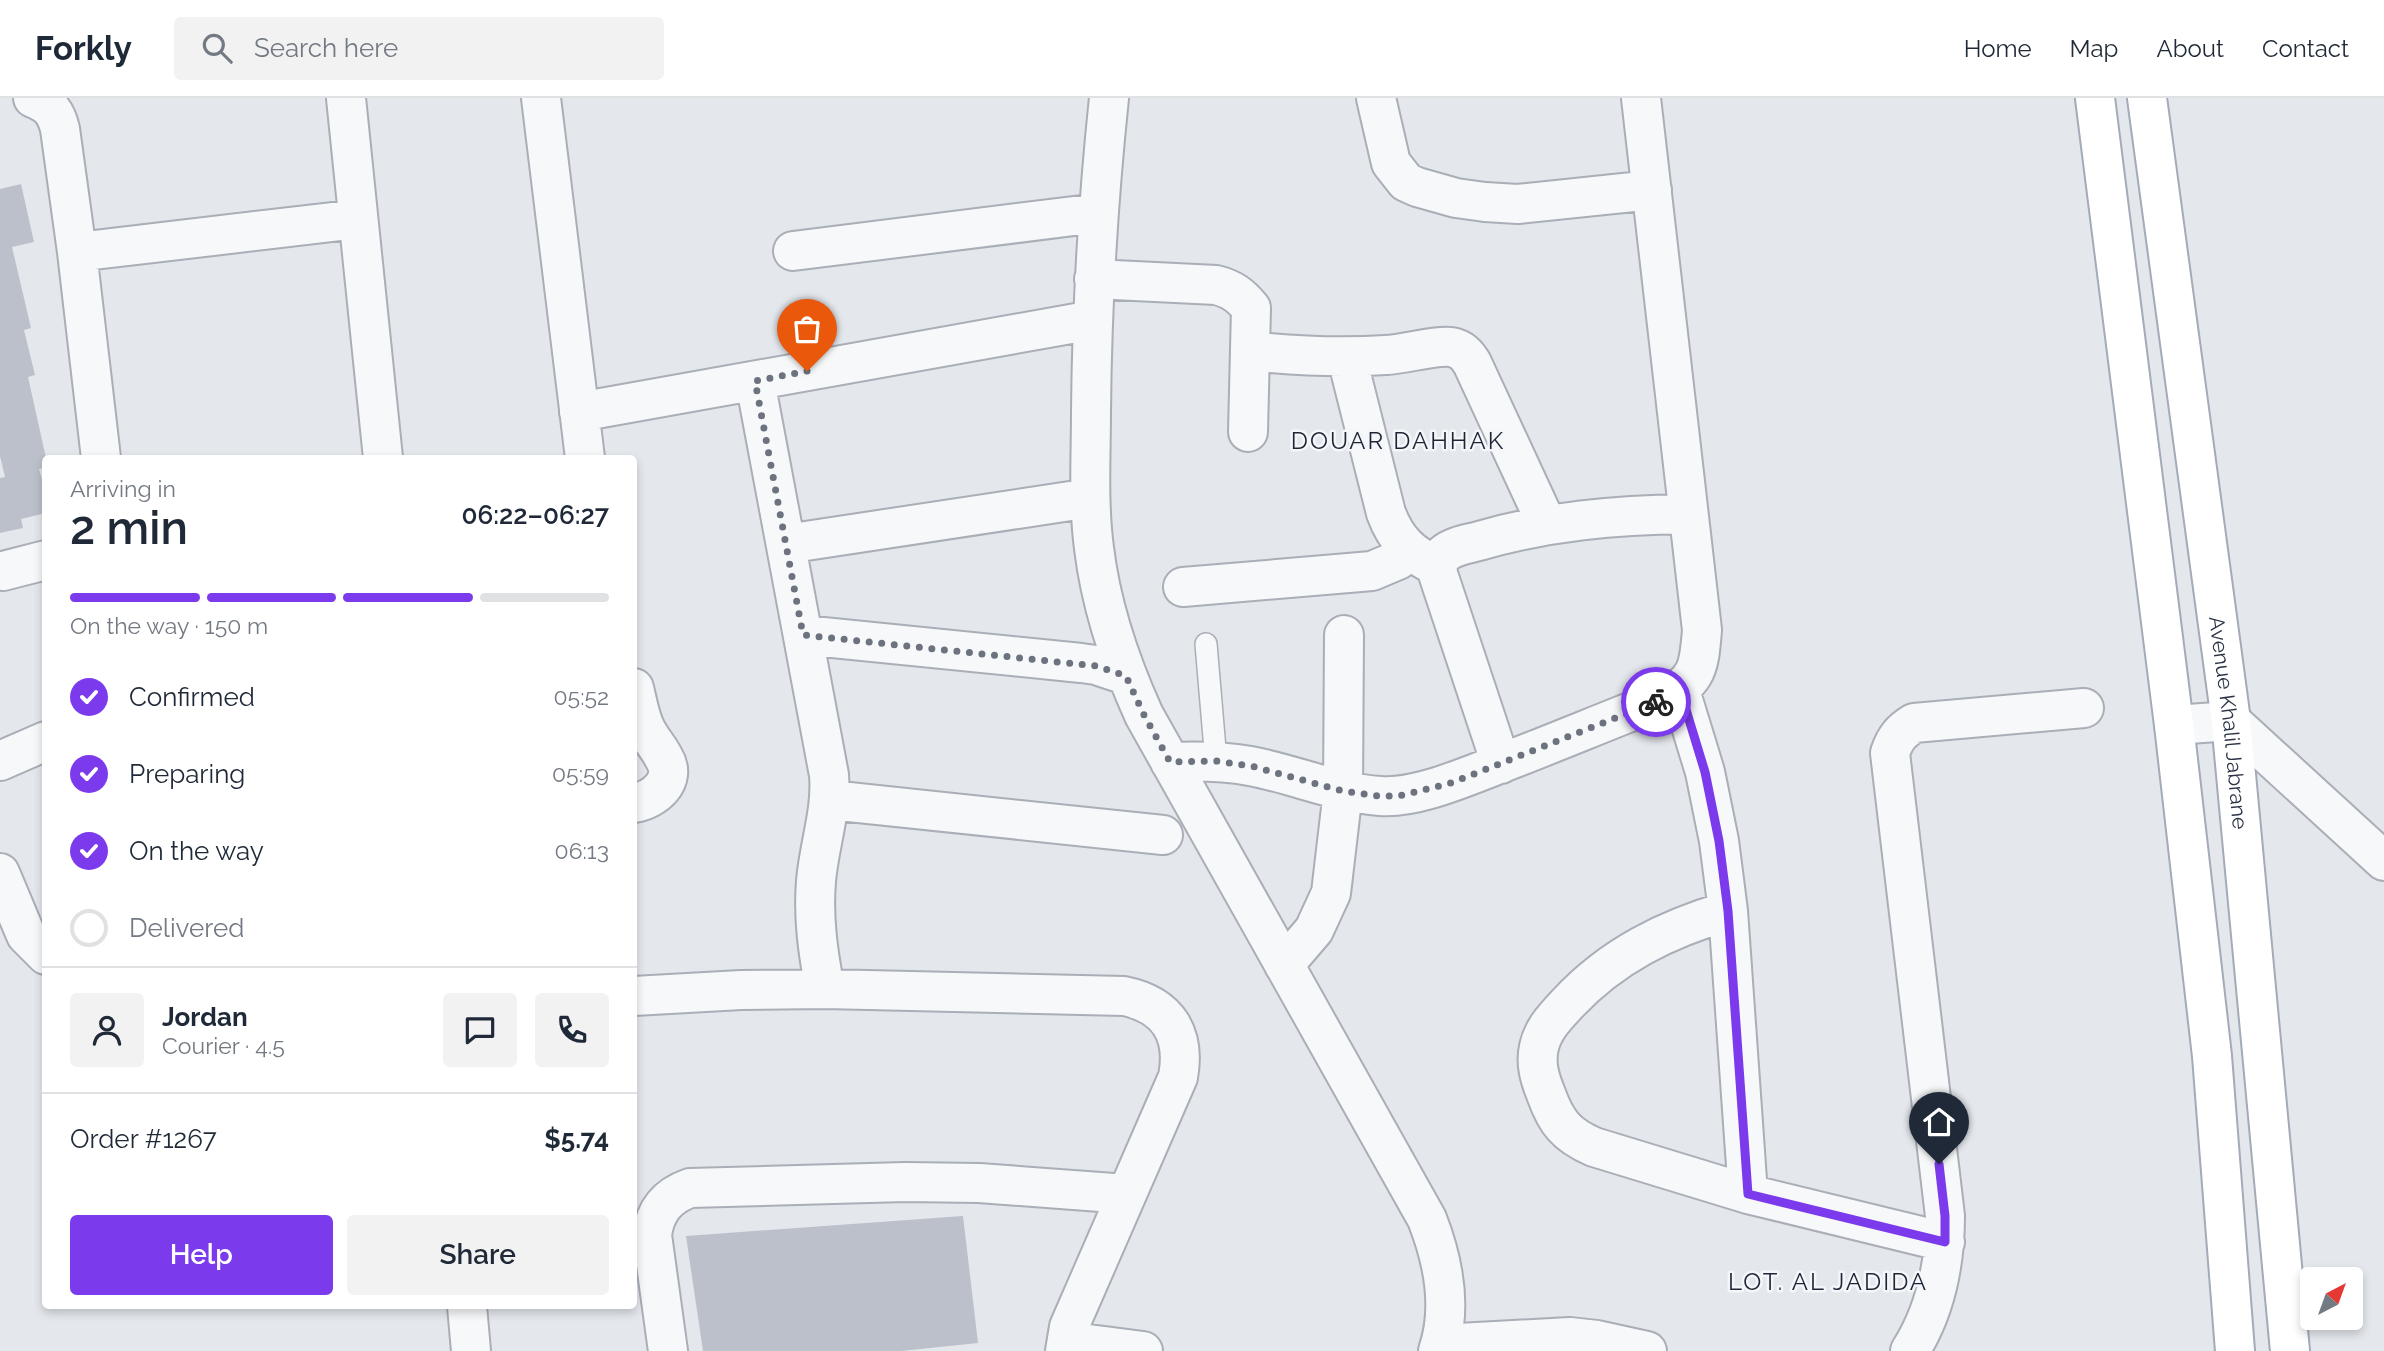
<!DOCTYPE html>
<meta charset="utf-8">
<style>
body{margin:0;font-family:Raleway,sans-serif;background:#f2f2f3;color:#1f2937;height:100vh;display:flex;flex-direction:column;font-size:26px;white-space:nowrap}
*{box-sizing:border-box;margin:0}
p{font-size:23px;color:#747a83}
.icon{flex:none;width:38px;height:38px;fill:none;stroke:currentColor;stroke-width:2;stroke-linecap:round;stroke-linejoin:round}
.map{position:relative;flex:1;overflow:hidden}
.sheet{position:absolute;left:42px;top:357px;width:595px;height:854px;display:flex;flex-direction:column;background:#fff;border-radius:7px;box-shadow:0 4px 10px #0003}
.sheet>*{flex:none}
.needle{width:46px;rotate:41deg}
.fabs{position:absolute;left:2300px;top:1169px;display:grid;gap:14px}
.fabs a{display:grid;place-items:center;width:63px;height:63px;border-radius:7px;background:#fff;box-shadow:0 4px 10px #0003;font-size:35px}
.pin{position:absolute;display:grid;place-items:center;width:60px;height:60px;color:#fff;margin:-72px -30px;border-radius:50% 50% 50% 0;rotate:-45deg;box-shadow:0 0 7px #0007}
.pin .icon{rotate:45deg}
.courier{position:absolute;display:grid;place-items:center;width:70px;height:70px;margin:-35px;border:5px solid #7c3aed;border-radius:50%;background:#fff;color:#222;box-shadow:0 2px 9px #0007}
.overview em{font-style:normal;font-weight:600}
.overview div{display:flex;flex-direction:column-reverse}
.overview{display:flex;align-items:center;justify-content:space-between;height:119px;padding:0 28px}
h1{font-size:46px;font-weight:600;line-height:52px}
.bar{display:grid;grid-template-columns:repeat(4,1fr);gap:10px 7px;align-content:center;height:84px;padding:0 28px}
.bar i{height:9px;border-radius:5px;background:#e0e1e3}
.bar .on{background:#7c3aed}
.bar p{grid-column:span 4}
.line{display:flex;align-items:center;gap:18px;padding:0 28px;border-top:2px solid #e0e1e3}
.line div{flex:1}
.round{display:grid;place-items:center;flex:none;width:74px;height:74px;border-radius:7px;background:#f2f2f3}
ol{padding:0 28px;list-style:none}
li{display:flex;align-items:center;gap:21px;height:77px}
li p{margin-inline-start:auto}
li .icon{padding:7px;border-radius:50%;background:#7c3aed;color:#fff;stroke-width:4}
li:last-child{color:#747a83}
li i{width:38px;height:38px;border:4px solid #e0e1e3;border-radius:50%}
.button{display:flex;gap:14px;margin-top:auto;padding:14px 28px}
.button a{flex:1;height:80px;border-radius:7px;background:#7c3aed;color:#fff;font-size:28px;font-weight:600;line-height:80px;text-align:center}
.button a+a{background:#f2f2f3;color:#1f2937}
header{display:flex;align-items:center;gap:42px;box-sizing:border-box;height:98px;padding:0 35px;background:#fff;border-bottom:2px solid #e0e1e3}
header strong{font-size:33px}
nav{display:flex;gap:38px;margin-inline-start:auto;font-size:24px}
.search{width:490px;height:63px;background:#f2f2f3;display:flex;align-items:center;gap:18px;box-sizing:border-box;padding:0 24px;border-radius:7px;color:#747a83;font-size:26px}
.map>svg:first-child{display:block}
.building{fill:#bbc0ca}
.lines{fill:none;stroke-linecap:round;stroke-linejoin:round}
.lane-casing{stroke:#a9aeb7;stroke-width:24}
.street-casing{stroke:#a9aeb7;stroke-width:42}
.primary-casing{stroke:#a3abb8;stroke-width:42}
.lane{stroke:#f7f8fa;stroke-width:21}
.street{stroke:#f7f8fa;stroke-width:38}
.primary{stroke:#fff;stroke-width:38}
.done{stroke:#6c737f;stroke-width:7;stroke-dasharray:0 12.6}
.route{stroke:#7c3aed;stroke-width:9}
.labels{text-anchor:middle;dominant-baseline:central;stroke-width:5;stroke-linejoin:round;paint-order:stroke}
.street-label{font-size:21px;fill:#2b3445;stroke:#f4f6f9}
.quarter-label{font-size:24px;letter-spacing:2px;fill:#1d2536;stroke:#f4f6f9}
</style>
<header>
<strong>Forkly</strong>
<div class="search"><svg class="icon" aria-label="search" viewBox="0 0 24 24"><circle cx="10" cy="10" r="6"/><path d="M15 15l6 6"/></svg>Search here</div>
<nav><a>Home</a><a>Map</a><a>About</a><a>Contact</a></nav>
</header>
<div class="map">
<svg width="2384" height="1253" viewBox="0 0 2384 1253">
<rect width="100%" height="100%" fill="#e4e7ec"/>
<path class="building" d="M21,86l13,58 -22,5 19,81 -7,2 11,45 -7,2 18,81v9l-7,2 7,25v19l-25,6 2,9 -23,5v-55l5,-1 -5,-21v-267z
M963,1118l15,127 -77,8h-198l-17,-115z"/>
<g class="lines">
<g class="lane-casing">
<path id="lane" d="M1206,546l10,117"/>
</g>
<g class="street-casing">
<path id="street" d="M33,0c16,6 23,14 27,31l17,123 24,206
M346,0l37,360
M541,0l44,360
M1109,0c-11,104 -17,208 -18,313 0,45 -3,92 3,137 7,59 26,114 50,167l283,504c16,41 26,88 11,132
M1376,0l15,65 15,19 11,5 39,11 29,4 33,2 134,-14
M793,153l305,-38
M77,154l281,-33
M1094,181l122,6c16,4 24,10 35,23l-3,124
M1250,253c46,5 90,7 136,4 19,-1 50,-10 65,-8 11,2 16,8 21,16l75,162
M1347,260l39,155c10,27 25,42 51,53
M755,283l74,394c3,36 -10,70 -13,106 -3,37 2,72 9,108
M579,314l514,-92
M786,446l304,-46
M3,473l43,-11
M1183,489l189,-16 26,-11 12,-9
M803,537l278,28 15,2 30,10
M634,590c3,12 5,25 10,37 5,13 14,21 20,33 14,23 -10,42 -30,45
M1680,592l25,82 14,69 9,70 20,283
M2174,627l57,-4 153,140
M0,663l46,-20
M1170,664c27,-1 53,-1 80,4 44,8 85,27 130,30 37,3 87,-20 122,-33 55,-21 109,-44 164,-65 33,-19 33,-33 36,-68l-61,-532
M1501,666l-63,-190c-1,-8 0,-14 6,-20 9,-8 24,-10 35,-13 68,-20 137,-26 208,-27
M830,702l333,35
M0,775l26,62 20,20
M1728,813c-62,18 -116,45 -160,92 -13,14 -25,26 -29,44 -4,17 1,32 7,47 10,28 20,41 48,53l154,47 197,48
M1284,867l30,-35 17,-37 12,-102 1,-156
M634,898l107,-6 84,-1 299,7c44,9 62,38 54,81l-109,250 -4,24
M467,1208l4,45
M1440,1246l130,-7 27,3 50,11
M668,1253l-16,-116c3,-24 15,-39 38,-47l215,-6 74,1 148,11
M1076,1253l5,-8 62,8
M1910,1253c26,-41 35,-87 35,-135l-55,-463c5,-15 11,-22 24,-30l170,-15"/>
</g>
<g class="primary-casing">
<g id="primary">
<path d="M2095,0l79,627 38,331 23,295"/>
<path id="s1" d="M2147,0l84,623 59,630"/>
</g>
</g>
<use href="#lane" class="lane"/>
<use href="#street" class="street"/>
<use href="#primary" class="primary"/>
</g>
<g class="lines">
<path class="done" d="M807,273l-52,10 48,254 293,31 30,10 18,39 26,47 46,-1 35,5 92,25 36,5h20l52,-13 205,-81"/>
<path class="route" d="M1656,604l24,-12 25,82 14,69 9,70 20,283 197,48v-26l-6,-52"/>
</g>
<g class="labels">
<g class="street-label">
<text stroke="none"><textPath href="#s1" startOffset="630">Avenue Khalil Jabrane</textPath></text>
</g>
<g class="quarter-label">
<text x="1398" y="342">DOUAR DAHHAK</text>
<text x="1828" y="1183">LOT. AL JADIDA</text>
</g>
</g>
</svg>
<div class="fabs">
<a><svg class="needle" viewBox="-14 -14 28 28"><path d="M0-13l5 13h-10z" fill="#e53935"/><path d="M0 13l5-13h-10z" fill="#747a83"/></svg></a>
</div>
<div class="pin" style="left:807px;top:273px;background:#ea580c"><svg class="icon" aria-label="bag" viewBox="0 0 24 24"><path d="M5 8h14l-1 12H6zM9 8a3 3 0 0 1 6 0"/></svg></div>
<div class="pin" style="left:1939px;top:1066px;background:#1f2937"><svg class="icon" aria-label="home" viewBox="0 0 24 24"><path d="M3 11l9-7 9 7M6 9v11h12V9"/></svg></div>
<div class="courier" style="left:1656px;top:604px"><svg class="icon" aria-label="bike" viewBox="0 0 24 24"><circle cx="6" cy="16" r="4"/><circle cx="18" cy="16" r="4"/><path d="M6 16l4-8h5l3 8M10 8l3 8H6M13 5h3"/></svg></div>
<section class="sheet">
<div class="overview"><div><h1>2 min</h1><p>Arriving in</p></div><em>06:22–06:27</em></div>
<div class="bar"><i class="on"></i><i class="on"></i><i class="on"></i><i></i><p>On the way · 150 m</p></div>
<ol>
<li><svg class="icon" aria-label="check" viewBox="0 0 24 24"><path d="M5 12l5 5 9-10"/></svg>Confirmed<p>05:52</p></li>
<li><svg class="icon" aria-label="check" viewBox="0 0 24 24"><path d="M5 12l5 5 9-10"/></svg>Preparing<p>05:59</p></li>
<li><svg class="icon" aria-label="check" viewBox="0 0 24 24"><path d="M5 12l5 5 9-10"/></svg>On the way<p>06:13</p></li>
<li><i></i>Delivered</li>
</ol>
<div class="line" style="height:126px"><a class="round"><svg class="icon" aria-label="person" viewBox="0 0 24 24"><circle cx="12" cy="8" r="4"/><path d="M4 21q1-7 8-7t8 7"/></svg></a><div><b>Jordan</b><p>Courier · 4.5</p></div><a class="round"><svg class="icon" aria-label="chat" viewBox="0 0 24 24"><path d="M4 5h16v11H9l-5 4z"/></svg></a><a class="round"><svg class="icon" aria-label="phone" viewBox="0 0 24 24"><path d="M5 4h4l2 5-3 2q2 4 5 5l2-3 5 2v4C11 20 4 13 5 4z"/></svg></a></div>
<div class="line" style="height:91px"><div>Order #1267</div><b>$5.74</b></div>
<div class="button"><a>Help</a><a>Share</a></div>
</section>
</div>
